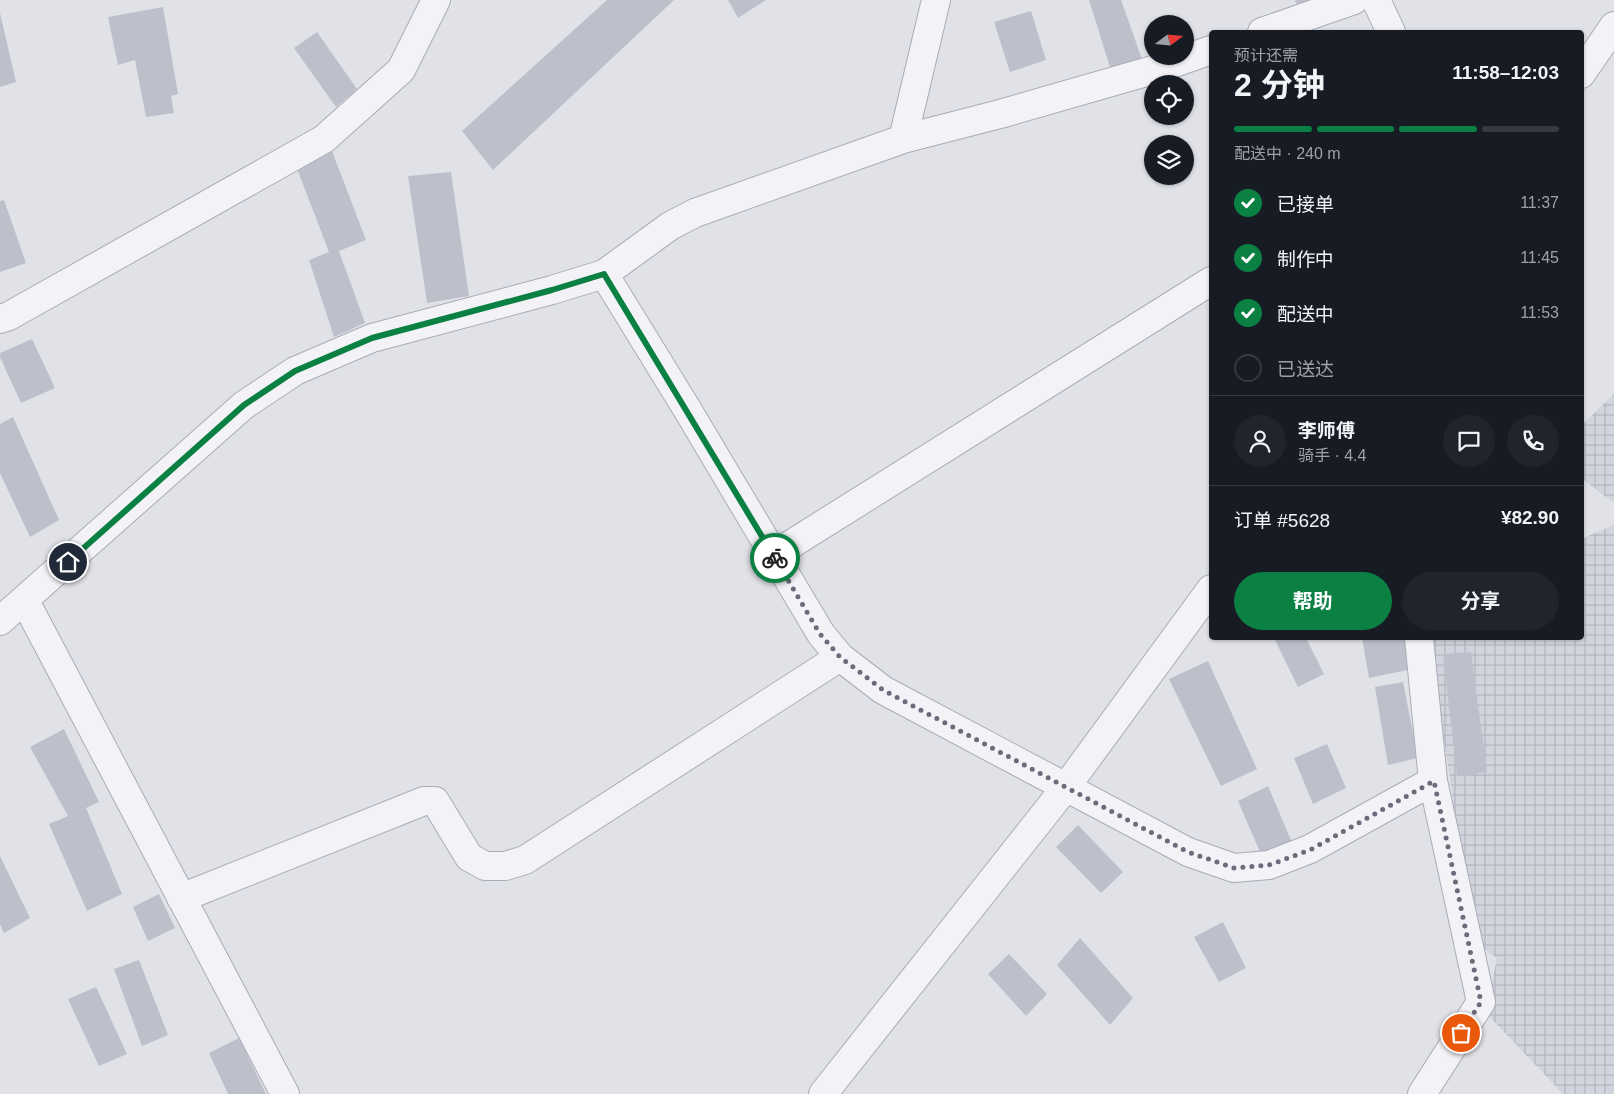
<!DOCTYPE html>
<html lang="zh">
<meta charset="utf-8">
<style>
body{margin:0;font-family:Arial,"Noto Sans SC",sans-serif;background:#20242c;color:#f1f3f6;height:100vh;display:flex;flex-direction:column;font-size:19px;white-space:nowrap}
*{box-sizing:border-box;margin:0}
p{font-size:16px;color:#9ea1a6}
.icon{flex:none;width:28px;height:28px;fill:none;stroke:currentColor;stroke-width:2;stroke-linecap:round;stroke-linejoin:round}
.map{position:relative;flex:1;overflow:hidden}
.sheet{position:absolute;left:1209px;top:30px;width:375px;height:610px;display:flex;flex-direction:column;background:#171b24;border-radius:5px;box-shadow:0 1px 4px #0004}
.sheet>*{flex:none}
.needle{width:32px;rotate:74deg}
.fabs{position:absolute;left:1144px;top:15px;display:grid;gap:10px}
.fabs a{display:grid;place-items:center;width:50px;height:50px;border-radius:50%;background:#171b24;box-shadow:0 1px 4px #0004;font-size:25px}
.pin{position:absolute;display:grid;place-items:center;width:42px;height:42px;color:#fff;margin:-21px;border:2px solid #fff;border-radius:50%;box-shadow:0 1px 5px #0007}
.courier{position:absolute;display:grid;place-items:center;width:50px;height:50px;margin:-25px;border:4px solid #0b8043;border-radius:50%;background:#fff;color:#222;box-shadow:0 1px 6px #0007}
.summary em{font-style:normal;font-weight:700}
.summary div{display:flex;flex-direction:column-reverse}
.summary{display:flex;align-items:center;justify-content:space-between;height:85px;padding:0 25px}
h1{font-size:32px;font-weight:700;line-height:38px}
.bar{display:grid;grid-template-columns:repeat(4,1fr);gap:8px 5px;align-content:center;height:60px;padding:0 25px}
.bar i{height:6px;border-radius:4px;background:#363941}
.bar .on{background:#0b8043}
.bar p{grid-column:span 4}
.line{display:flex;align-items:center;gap:12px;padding:0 25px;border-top:1px solid #363941}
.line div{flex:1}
.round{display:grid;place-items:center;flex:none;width:52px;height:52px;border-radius:26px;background:#20242c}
ol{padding:0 25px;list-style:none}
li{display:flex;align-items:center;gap:15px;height:55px}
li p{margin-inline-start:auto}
li .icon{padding:5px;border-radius:50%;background:#0b8043;color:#fff;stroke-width:4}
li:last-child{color:#9ea1a6}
li i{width:28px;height:28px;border:2px solid #363941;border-radius:50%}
.button{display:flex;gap:10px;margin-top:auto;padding:10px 25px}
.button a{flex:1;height:58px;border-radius:30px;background:#0b8043;color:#fff;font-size:20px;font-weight:700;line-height:58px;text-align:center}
.button a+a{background:#20242c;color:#f1f3f6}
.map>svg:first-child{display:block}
.industrial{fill:url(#industrial-grid)}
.building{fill:#bdc0cb}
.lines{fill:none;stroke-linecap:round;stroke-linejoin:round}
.minor-casing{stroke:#a9acb5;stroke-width:30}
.minor{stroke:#f3f3f7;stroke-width:28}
.done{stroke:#696c7a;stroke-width:5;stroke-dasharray:0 9}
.route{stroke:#0b8043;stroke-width:6}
</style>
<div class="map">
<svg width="1614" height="1094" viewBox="0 0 1614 1094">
<defs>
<pattern id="industrial-grid" width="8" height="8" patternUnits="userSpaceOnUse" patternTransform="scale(1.25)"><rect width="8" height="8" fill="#d2d4dd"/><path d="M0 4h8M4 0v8" fill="none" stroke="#b4b6bf"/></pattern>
</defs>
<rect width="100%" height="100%" fill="#e0e2e8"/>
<path class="industrial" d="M1614,394v109l-33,-25v-52z
M1614,525v569h-51l-77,-81 11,-55 -23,-16 -45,-304h152v-99z"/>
<path class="building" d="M607,0h67l-181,170 -31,-39z
M728,0h38l-28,18z
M1089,0h32l22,62 -31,12z
M1295,0h23l-19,10z
M163,7l15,87 -7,2 3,17 -28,4 -11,-57 -17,5 -10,-48z
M1031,11l15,49 -36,12 -16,-50z
M0,13l16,69 -16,5z
M317,32l40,57 -21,18 -42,-59z
M332,151l34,89 -27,11 26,72 -31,14 -25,-77 20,-8 -33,-86z
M451,172l18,124 -42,7 -19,-127z
M4,200l22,63 -26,9v-71z
M32,339l23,49 -34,15 -21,-46v-4z
M13,417l46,103 -29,17 -30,-64v-49z
M1274,638h32l18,36 -26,13z
M1362,638h49l6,30 -48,10z
M1471,652l16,120 -30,4 -14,-122z
M1208,661l49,108 -36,17 -52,-107z
M1403,682l15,76 -30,7 -13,-78z
M64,729l35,73 -13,6 36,86 -35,17 -38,-87 19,-8 -38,-69z
M1327,744l19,44 -33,16 -19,-46z
M1268,786l25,59 -30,14 -25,-58z
M1078,825l45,47 -22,21 -45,-46z
M0,856l30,62 -26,15 -4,-9z
M159,894l16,34 -27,13 -15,-34z
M1223,922l23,46 -27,14 -25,-45z
M1080,938l53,60 -23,27 -53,-60z
M1009,954l38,40 -21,22 -38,-42z
M139,960l29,75 -26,11 -28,-77z
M96,987l31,67 -28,12 -31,-67z
M239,1038l27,56h-38l-19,-41z"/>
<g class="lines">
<g class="minor-casing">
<path id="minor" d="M1376,0l15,32
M1262,32l92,-32
M1581,74l33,-48
M903,139l33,-139
M604,274l83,135 134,225 19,23 43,33 305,162 46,16 35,-3 41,-16 123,-68
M0,319l9,-3 315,-177 77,-69 35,-70
M774,555l437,-274
M25,601l260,493
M0,621l244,-216 51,-34 77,-33 180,-48 52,-16 66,-48 25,-13 208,-74 97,-25 160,-46 51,-18
M1419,638l14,143 48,221 -59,92
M181,898l243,-97h11l34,56 16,9h20l20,-6 315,-203
M823,1094l243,-307 145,-198"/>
</g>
<use href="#minor" class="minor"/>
</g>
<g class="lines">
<path class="done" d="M775,558l45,76 20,23 43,33 305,162 46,16 35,-3 41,-15 124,-69 47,221 -20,31"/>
<path class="route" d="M68,562l176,-157 51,-34 77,-33 180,-48 52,-16 171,284"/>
</g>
</svg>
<div class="fabs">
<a><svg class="needle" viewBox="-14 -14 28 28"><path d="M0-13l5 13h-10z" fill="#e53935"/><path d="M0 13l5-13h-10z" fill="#9ea1a6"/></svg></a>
<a><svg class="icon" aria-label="locate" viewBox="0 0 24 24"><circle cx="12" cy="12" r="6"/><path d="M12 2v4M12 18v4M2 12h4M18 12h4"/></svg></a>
<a><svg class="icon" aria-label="layers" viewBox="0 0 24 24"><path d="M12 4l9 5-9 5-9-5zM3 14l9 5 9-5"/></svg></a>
</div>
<div class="pin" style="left:1461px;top:1033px;background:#ea580c"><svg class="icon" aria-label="bag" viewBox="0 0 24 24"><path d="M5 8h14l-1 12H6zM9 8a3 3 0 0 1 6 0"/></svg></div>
<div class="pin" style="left:68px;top:562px;background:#1f2937"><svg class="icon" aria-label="home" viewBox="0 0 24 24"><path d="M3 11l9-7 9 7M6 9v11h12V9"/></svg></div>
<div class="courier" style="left:775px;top:558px"><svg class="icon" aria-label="bike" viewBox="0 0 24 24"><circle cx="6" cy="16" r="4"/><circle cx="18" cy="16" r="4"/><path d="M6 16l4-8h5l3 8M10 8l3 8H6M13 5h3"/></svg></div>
<section class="sheet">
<div class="summary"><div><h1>2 分钟</h1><p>预计还需</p></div><em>11:58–12:03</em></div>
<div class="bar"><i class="on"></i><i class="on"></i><i class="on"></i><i></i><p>配送中 · 240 m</p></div>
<ol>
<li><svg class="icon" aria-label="check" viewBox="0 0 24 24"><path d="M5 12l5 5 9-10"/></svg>已接单<p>11:37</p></li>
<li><svg class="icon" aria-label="check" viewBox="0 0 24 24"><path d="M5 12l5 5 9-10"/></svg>制作中<p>11:45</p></li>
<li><svg class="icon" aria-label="check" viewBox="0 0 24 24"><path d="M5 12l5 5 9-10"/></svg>配送中<p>11:53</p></li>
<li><i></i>已送达</li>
</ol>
<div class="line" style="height:90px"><a class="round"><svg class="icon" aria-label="person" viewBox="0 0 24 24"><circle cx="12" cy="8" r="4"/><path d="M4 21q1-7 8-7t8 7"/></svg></a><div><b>李师傅</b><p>骑手 · 4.4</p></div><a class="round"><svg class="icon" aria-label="chat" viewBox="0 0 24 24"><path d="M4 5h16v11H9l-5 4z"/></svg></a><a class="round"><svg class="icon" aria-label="phone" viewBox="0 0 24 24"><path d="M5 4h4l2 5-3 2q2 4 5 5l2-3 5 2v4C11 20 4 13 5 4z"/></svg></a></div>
<div class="line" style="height:65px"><div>订单 #5628</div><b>¥82.90</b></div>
<div class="button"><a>帮助</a><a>分享</a></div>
</section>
</div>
